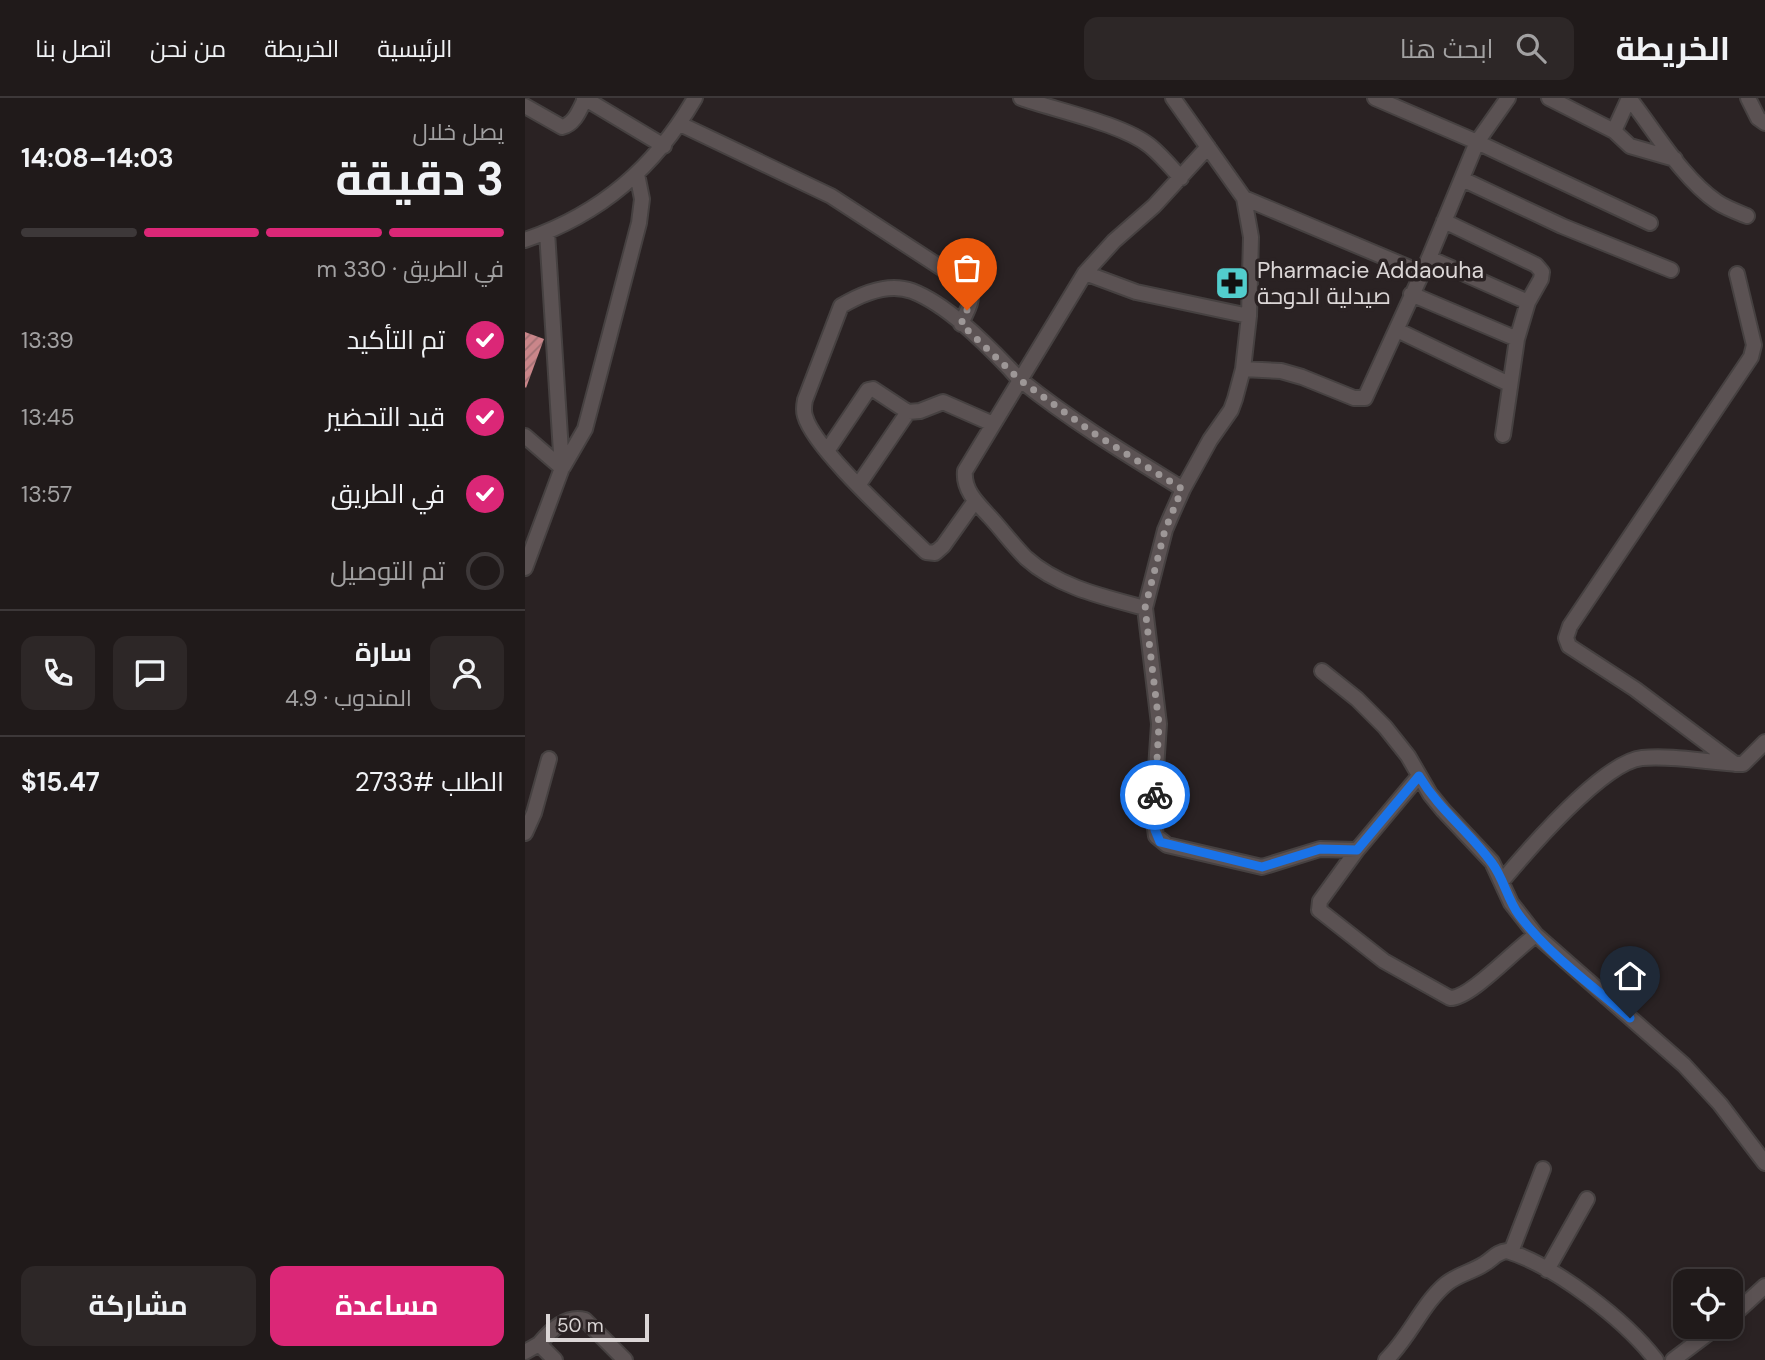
<!DOCTYPE html>
<html lang="ar">
<meta charset="utf-8">
<style>
body{margin:0;font-family:"DM Sans",Cairo,sans-serif;background:#2d2727;color:#f1f3f6;direction:rtl;height:100vh;display:flex;flex-direction:column;font-size:26px;white-space:nowrap}
*{box-sizing:border-box;margin:0}
p{font-size:23px;color:#a2a1a2}
.icon{flex:none;width:38px;height:38px;fill:none;stroke:currentColor;stroke-width:2;stroke-linecap:round;stroke-linejoin:round}
.map{position:relative;flex:1;overflow:hidden;direction:ltr}
.sheet{display:flex;flex-direction:column;background:#201a1a;width:525px}
.sheet>*{flex:none}
.fabs{position:absolute;left:1148px;top:1171px;display:grid;gap:14px}
.fabs a{display:grid;place-items:center;width:70px;height:70px;border-radius:14px;background:#201a1a;box-shadow:0 4px 10px #0003,0 0 0 2px #3d3839;font-size:35px}
.scale{position:absolute;left:21px;bottom:18px;width:103px;box-sizing:border-box;padding-left:7px;border:4px solid #dbd6d6;border-top:0;font-size:19px;line-height:24px;white-space:nowrap;color:#dbd6d6;-webkit-text-stroke:5px #2a2223;paint-order:stroke}
.pin{position:absolute;display:grid;place-items:center;width:60px;height:60px;color:#fff;margin:-72px -30px;border-radius:50% 50% 50% 0;rotate:-45deg;box-shadow:0 0 7px #0007}
.pin .icon{rotate:45deg}
.courier{position:absolute;display:grid;place-items:center;width:70px;height:70px;margin:-35px;border:5px solid #1a73e8;border-radius:50%;background:#fff;color:#222;box-shadow:0 2px 9px #0007}
.head em{font-style:normal;font-weight:700}
.head div{display:flex;flex-direction:column-reverse}
.head{display:flex;align-items:center;justify-content:space-between;height:119px;padding:0 21px}
h1{font-size:46px;font-weight:700;line-height:52px}
.bar{display:grid;grid-template-columns:repeat(4,1fr);gap:10px 7px;align-content:center;height:84px;padding:0 21px}
.bar i{height:9px;border-radius:5px;background:#3d3839}
.bar .active{background:#db2777}
.bar p{grid-column:span 4}
.line{display:flex;align-items:center;gap:18px;padding:0 21px;border-top:2px solid #3d3839}
.line div{flex:1}
.round{display:grid;place-items:center;flex:none;width:74px;height:74px;border-radius:14px;background:#2d2727}
ol{padding:0 21px;list-style:none}
li{display:flex;align-items:center;gap:21px;height:77px}
li p{margin-inline-start:auto}
li .icon{padding:7px;border-radius:50%;background:#db2777;color:#fff;stroke-width:4}
li:last-child{color:#a2a1a2}
li i{width:38px;height:38px;border:4px solid #3d3839;border-radius:50%}
.button{display:flex;gap:14px;margin-top:auto;padding:14px 21px}
.button a{flex:1;height:80px;border-radius:14px;background:#db2777;color:#fff;font-size:28px;font-weight:700;line-height:80px;text-align:center}
.button a+a{background:#2d2727;color:#f1f3f6}
header{display:flex;align-items:center;gap:42px;box-sizing:border-box;height:98px;padding:0 35px;background:#201a1a;border-bottom:2px solid #3d3839}
header strong{font-size:33px}
nav{display:flex;gap:38px;margin-inline-start:auto;font-size:24px}
.search{width:490px;height:63px;background:#2d2727;display:flex;align-items:center;gap:18px;box-sizing:border-box;padding:0 24px;border-radius:14px;color:#a2a1a2;font-size:26px}
main{display:flex;flex:1;min-height:0}
.map>svg:first-child{display:block}
.building{fill:url(#building-hatch)}
.lines{fill:none;stroke-linecap:round;stroke-linejoin:round}
.minor-casing{stroke:#464141;stroke-width:18}
.minor{stroke:#5b5253;stroke-width:14}
.done{stroke:#9d9797;stroke-width:7;stroke-dasharray:0 12.6}
.route{stroke:#1a73e8;stroke-width:9}
.labels{text-anchor:middle;dominant-baseline:central;stroke-width:7;stroke-linejoin:round;paint-order:stroke}
.poi-label{font-size:23px;fill:#dbd6d6;stroke:#2a2223;text-anchor:start}
</style>
<header>
<strong>الخريطة</strong>
<div class="search"><svg class="icon" aria-label="search" viewBox="0 0 24 24"><circle cx="10" cy="10" r="6"/><path d="M15 15l6 6"/></svg>ابحث هنا</div>
<nav><a>الرئيسية</a><a>الخريطة</a><a>من نحن</a><a>اتصل بنا</a></nav>
</header>
<main>
<div class="map">
<svg width="1240" height="1262" viewBox="0 0 1240 1262">
<defs>
<pattern id="building-hatch" width="6" height="6" patternUnits="userSpaceOnUse" patternTransform="scale(1.75)"><rect width="6" height="6" fill="#ca868a"/><path d="M-1 1l2-2M0 6l6-6M5 7l2-2" fill="none" stroke="#a17174"/></pattern>
</defs>
<rect width="100%" height="100%" fill="#2a2223"/>
<path class="building" d="M0,234l19,7 -18,49 -1,-1z"/>
<g class="lines">
<g class="minor-casing">
<path id="minor" d="M59,0l80,48
M496,0c34,12 102,26 129,48 11,9 21,21 31,32
M648,0l71,100 7,39 -2,79 -6,53 -8,30 -4,11 -21,30 -27,49 -12,27 -6,14 -20,78 14,116 -6,90 3,22 11,9 95,22 58,-18 37,1
M850,0l102,44 173,81
M1024,0l65,33 16,15 45,13
M1223,0l10,20 7,5
M0,8l37,21c13,-3 18,-18 23,-28
M155,26l151,72 129,84c19,16 9,25 1,44
M1089,33l15,-33c26,33 53,80 88,104 9,6 20,10 30,14
M937,81l100,47 109,44
M719,100l178,75
M919,123l92,44 6,7 -1,7 -13,23 -11,37 -14,96
M0,142c76,-26 130,-73 170,-142
M904,160l99,44
M560,175l51,19 113,24
M886,196l106,45
M872,232l112,54
M718,271l38,2 21,6 52,21h11l64,-140 48,-116 31,-44
M0,338l37,32
M302,353l41,-61 5,-1 35,23 12,-1 23,-9 50,22
M38,369l22,-38 54,-206 3,-24 -5,-25
M334,386l49,-72
M450,403l-32,45 -8,7 -9,-1c-28,-28 -112,-103 -121,-136 -2,-6 -1,-11 0,-16l36,-94c20,-12 47,-24 71,-15 34,13 71,50 96,76 5,5 9,11 15,15 50,40 105,73 160,107
M0,470l37,-100 -15,-236
M620,510c-41,-11 -87,-21 -119,-50 -13,-13 -24,-28 -36,-41 -13,-14 -27,-27 -25,-46l120,-198 29,-32 40,-35 54,-59
M797,573l35,28 28,28 23,29 22,38 13,16 49,52 19,41 25,32 148,130 36,39 45,59
M1210,666l-100,-75 -66,-43 -3,-8 4,-12 181,-269 3,-12 -17,-71
M894,678l-62,74 -37,51 -1,9 65,51 66,37c20,1 66,-50 86,-63
M0,735l9,-20 15,-54
M977,783c26,-31 101,-119 140,-123 33,-3 68,5 101,6l22,-22
M986,1154l32,-83
M1022,1172l40,-71
M1206,1219l34,-31
M14,1246c12,-14 27,-29 46,-24l40,40
M0,1254l14,-8 16,16
M861,1262c24,-23 36,-56 60,-76 12,-10 26,-12 38,-20 9,-5 12,-12 23,-13 49,15 118,69 149,109
M1148,1262l45,-34"/>
</g>
<use href="#minor" class="minor"/>
</g>
<g class="lines">
<path class="done" d="M442,212l-6,14 59,56 72,52 90,57 -17,41 -20,78 14,116 -4,71"/>
<path class="route" d="M630,697v35l5,12 102,25 58,-18 37,1 62,-74c21,35 50,55 73,87 12,16 15,36 27,52 30,40 74,71 111,103"/>
</g>
<defs>
<g id="pharmacy-square" transform="scale(1.75)"><rect x="-9" y="-9" width="18" height="18" rx="4" fill="#52cdcd" stroke="#2a2223"/><path d="M-2-6h4v4h4v4h-4v4h-4v-4h-4v-4h4Z" fill="#111"/></g>
</defs>
<g fill-rule="evenodd">
<use href="#pharmacy-square" x="707" y="185"/>
</g>
<g class="labels">
<g class="poi-label">
<text x="732" y="172">Pharmacie Addaouha<tspan x="732" dy="26">صيدلية الدوحة</tspan></text>
</g>
</g>
</svg>
<div class="fabs">
<a><svg class="icon" aria-label="locate" viewBox="0 0 24 24"><circle cx="12" cy="12" r="6"/><path d="M12 2v4M12 18v4M2 12h4M18 12h4"/></svg></a>
</div>
<div class="scale">50 m</div>
<div class="pin" style="left:442px;top:212px;background:#ea580c"><svg class="icon" aria-label="bag" viewBox="0 0 24 24"><path d="M5 8h14l-1 12H6zM9 8a3 3 0 0 1 6 0"/></svg></div>
<div class="pin" style="left:1105px;top:920px;background:#1f2937"><svg class="icon" aria-label="home" viewBox="0 0 24 24"><path d="M3 11l9-7 9 7M6 9v11h12V9"/></svg></div>
<div class="courier" style="left:630px;top:697px"><svg class="icon" aria-label="bike" viewBox="0 0 24 24"><circle cx="6" cy="16" r="4"/><circle cx="18" cy="16" r="4"/><path d="M6 16l4-8h5l3 8M10 8l3 8H6M13 5h3"/></svg></div>
</div>
<section class="sheet">
<div class="head"><div><h1>3 دقيقة</h1><p>يصل خلال</p></div><em>14:03–14:08</em></div>
<div class="bar"><i class="active"></i><i class="active"></i><i class="active"></i><i></i><p>في الطريق · 330 m</p></div>
<ol>
<li><svg class="icon" aria-label="check" viewBox="0 0 24 24"><path d="M5 12l5 5 9-10"/></svg>تم التأكيد<p>13:39</p></li>
<li><svg class="icon" aria-label="check" viewBox="0 0 24 24"><path d="M5 12l5 5 9-10"/></svg>قيد التحضير<p>13:45</p></li>
<li><svg class="icon" aria-label="check" viewBox="0 0 24 24"><path d="M5 12l5 5 9-10"/></svg>في الطريق<p>13:57</p></li>
<li><i></i>تم التوصيل</li>
</ol>
<div class="line" style="height:126px"><a class="round"><svg class="icon" aria-label="person" viewBox="0 0 24 24"><circle cx="12" cy="8" r="4"/><path d="M4 21q1-7 8-7t8 7"/></svg></a><div><b>سارة</b><p>المندوب · 4.9</p></div><a class="round"><svg class="icon" aria-label="chat" viewBox="0 0 24 24"><path d="M4 5h16v11H9l-5 4z"/></svg></a><a class="round"><svg class="icon" aria-label="phone" viewBox="0 0 24 24"><path d="M5 4h4l2 5-3 2q2 4 5 5l2-3 5 2v4C11 20 4 13 5 4z"/></svg></a></div>
<div class="line" style="height:91px"><div>الطلب #2733</div><b>$15.47</b></div>
<div class="button"><a>مساعدة</a><a>مشاركة</a></div>
</section>
</main>
